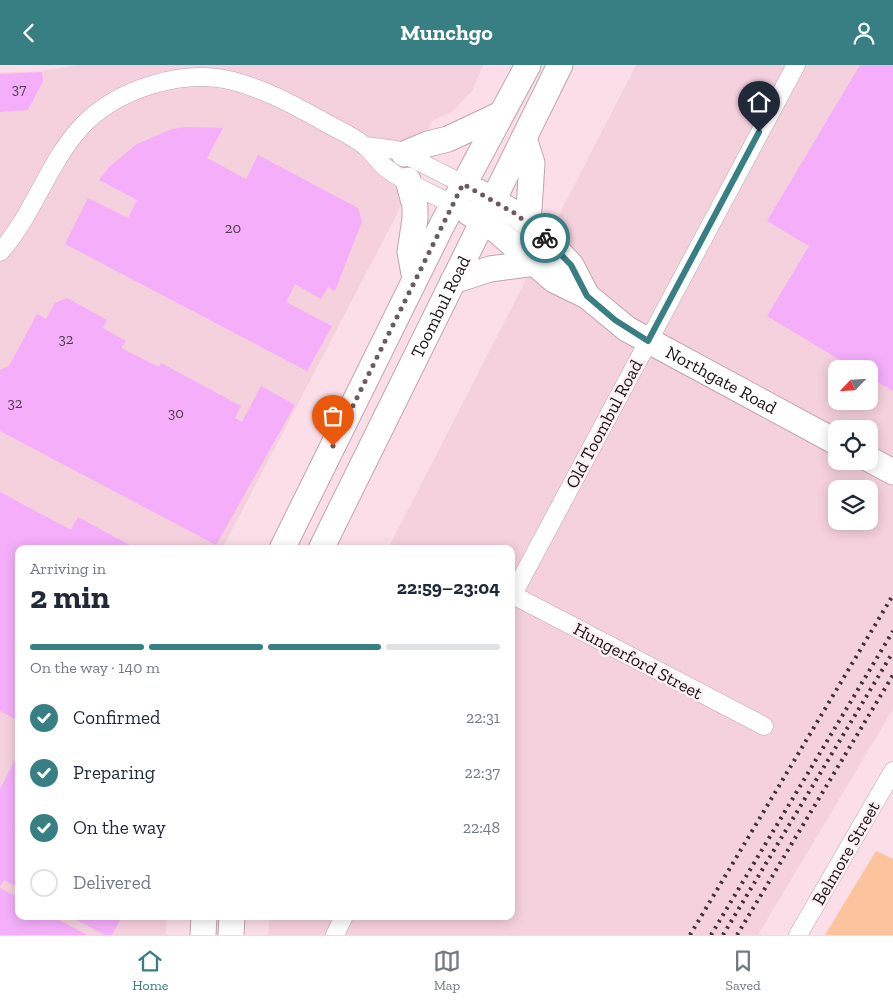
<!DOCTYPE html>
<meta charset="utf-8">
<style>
body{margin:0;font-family:"Zilla Slab",serif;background:#f2f2f3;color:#1f2937;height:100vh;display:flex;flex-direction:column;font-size:19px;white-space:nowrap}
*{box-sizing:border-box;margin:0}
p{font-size:16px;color:#747a83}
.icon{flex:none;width:28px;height:28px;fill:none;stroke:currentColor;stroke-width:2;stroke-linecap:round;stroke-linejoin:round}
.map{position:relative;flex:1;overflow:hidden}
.sheet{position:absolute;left:15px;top:480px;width:500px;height:375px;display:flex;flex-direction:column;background:#fff;border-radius:10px;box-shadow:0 2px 12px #0003}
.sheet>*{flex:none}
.needle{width:32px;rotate:245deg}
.controls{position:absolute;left:828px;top:295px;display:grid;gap:10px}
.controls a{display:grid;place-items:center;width:50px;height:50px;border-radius:10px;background:#fff;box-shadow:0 2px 12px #0003;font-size:25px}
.pin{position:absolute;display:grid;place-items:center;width:42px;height:42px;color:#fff;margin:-51px -21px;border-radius:50% 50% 50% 0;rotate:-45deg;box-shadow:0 0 5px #0007}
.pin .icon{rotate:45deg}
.courier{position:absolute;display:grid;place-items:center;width:50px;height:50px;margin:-25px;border:4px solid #377f83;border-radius:50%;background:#fff;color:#222;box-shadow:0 1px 6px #0007}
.summary em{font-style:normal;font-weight:800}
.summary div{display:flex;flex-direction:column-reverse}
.summary{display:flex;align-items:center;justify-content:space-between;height:85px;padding:0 15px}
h1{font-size:32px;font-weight:800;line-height:38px}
.bar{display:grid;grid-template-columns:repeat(4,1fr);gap:8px 5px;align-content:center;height:60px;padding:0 15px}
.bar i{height:6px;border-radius:4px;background:#e0e1e3}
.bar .selected{background:#377f83}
.bar p{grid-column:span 4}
ol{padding:0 15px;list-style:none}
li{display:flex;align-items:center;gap:15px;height:55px}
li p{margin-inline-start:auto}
li .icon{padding:5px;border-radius:50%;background:#377f83;color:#fff;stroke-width:4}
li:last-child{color:#747a83}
li i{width:28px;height:28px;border:2px solid #e0e1e3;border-radius:50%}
header{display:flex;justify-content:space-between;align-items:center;height:65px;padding:0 15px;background:#377f83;color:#fff;font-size:22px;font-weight:800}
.tabs{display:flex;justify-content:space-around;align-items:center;height:70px;border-top:1px solid #e0e1e3;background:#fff;font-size:14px;color:#747a83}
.tabs a{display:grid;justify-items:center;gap:2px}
.tabs .selected{color:#377f83}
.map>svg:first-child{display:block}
.built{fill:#f5d0dd;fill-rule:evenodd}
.green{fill:#fbc49d}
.building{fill:#f4aefa}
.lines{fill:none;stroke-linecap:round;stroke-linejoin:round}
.street-casing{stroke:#bfa4ae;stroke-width:19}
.secondary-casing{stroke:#bfa4ae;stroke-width:27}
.street{stroke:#fff;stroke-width:18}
.secondary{stroke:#fff;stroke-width:25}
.rail{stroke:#403338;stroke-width:4;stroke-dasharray:2.5 5;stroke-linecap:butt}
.done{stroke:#6b5a60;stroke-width:5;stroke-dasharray:0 9}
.route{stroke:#377f83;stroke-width:6}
.labels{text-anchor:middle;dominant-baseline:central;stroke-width:5;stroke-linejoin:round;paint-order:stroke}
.number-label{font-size:15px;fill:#533a50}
.street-label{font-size:18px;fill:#1d1317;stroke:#fcf0f4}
</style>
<header><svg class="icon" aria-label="back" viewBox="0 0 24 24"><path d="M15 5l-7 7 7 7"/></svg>Munchgo<svg class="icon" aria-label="person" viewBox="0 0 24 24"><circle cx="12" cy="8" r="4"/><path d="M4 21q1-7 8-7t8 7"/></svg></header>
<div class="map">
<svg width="893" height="870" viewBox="0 0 893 870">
<rect width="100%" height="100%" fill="#fbdee8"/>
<path class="built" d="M77,0h406l-11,26 -19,20 -21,10 -36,95 -174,333h-203v367h147v19h-166v-862l43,-2z
M636,0h257v644l-135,226h-490l2,-19h241v-367h-123zM836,304h33v32h-33zM836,364h33v32h-33zM836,424h33v32h-33z"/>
<path class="green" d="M876,786l17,8v76h-68z"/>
<path class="building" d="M860,0h33v326l-24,-14v-8h-14l-88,-53 42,-70 -42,-25z
M42,7l1,9 -15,29 -28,2v-38z
M187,62l36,1 -16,30 39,21 12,-24 100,53 4,13 -27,70 -7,-4 -7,12 -26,-15 -9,18 46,24 -25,45 -242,-127 23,-46 40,20 9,-18 -38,-20 10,-13 28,-23 35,-15z
M67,233l40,22 -4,8 23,13 -5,7 38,19 2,-4 80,43 -6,12 7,4 19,-36 34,19 -79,140 -216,-114v-61l9,-4 28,-52 9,5 9,-16z
M0,427l71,38 7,-13 55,30 2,-3 10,5h-126v172l-19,-10z
M16,693l3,2v128l-15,-8 -4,6v-97z
M0,823l19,10v18h33l35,19h-87z
M69,851h53l-10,19h-7z"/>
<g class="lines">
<g class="street-casing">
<path id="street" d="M366,81l30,4 67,34
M0,187c34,-38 47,-88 82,-126 35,-37 101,-58 151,-45 31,8 59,23 86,38 15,9 33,16 46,27 8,6 13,16 21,22 17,14 46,25 67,37
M513,530l251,131
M511,533l285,-533
M335,870l9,-19
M798,870l95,-164"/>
</g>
<g class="secondary-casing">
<g id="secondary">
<path d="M524,73l8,25 -4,61"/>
<path d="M404,89l24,-10 20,-5 53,-25"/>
<path d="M408,115l7,26v13l-5,33 5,27"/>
<path id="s1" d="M479,127l37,22 36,31 19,20 16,31 40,33 209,113"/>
<path d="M469,148l27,17 58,50 33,16"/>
<path d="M453,216l37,-12 45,-6"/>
<path d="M869,394l24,13"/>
<path d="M282,484l160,-324 86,-160"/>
<path id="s2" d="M321,484l239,-484"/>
<path d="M203,870l1,-19"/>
<path d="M231,870l1,-19"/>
</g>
</g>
<use href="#street" class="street"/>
<use href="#secondary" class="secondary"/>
<path class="rail" d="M690,870l203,-340
M711,870l182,-304
M723,870l170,-283
M737,870l156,-260"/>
</g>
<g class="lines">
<path class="done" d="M333,381l130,-262 53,30 29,24"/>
<path class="route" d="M545,173l26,27 16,31 28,24 33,21 111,-209"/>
</g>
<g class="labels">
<g class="number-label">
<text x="19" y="24">37</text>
<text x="233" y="163">20</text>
<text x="66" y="274">32</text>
<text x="15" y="338">32</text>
<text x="176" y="348">30</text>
</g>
<g class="street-label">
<text stroke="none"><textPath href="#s2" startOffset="270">Toombul Road</textPath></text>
<text stroke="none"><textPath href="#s1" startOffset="312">Northgate Road</textPath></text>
<text transform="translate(604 359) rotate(-62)">Old Toombul Road</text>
<text transform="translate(638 596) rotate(28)">Hungerford Street</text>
<text transform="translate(846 788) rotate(-60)">Belmore Street</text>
</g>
</g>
</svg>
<div class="controls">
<a><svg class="needle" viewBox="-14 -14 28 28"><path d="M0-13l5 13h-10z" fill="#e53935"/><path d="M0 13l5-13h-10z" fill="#747a83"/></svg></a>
<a><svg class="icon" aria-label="locate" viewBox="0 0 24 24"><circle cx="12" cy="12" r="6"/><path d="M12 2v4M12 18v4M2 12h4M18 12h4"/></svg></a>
<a><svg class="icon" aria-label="layers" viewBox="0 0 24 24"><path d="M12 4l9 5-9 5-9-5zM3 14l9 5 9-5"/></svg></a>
</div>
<div class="pin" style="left:333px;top:381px;background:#ea580c"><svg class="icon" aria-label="bag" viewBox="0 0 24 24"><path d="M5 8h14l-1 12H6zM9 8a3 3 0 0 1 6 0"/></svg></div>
<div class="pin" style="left:759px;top:67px;background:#1f2937"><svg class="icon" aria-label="home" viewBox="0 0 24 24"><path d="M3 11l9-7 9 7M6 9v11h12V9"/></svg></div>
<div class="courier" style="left:545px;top:173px"><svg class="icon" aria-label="bike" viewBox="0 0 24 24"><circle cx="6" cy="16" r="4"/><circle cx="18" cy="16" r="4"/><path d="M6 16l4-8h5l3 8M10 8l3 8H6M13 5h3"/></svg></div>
<section class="sheet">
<div class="summary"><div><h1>2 min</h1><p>Arriving in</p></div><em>22:59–23:04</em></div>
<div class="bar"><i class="selected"></i><i class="selected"></i><i class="selected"></i><i></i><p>On the way · 140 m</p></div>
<ol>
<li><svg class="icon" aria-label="check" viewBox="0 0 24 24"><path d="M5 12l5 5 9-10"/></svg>Confirmed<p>22:31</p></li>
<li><svg class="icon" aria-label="check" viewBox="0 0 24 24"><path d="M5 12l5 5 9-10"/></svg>Preparing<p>22:37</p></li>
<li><svg class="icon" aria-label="check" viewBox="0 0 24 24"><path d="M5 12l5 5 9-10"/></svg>On the way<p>22:48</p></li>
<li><i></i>Delivered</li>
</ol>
</section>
</div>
<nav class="tabs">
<a class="selected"><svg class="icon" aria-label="home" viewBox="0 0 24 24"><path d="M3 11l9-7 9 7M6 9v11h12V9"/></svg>Home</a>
<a><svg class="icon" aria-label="map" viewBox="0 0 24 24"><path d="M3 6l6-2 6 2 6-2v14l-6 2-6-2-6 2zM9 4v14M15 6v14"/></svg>Map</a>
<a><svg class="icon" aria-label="saved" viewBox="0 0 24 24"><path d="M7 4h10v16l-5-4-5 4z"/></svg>Saved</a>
</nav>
